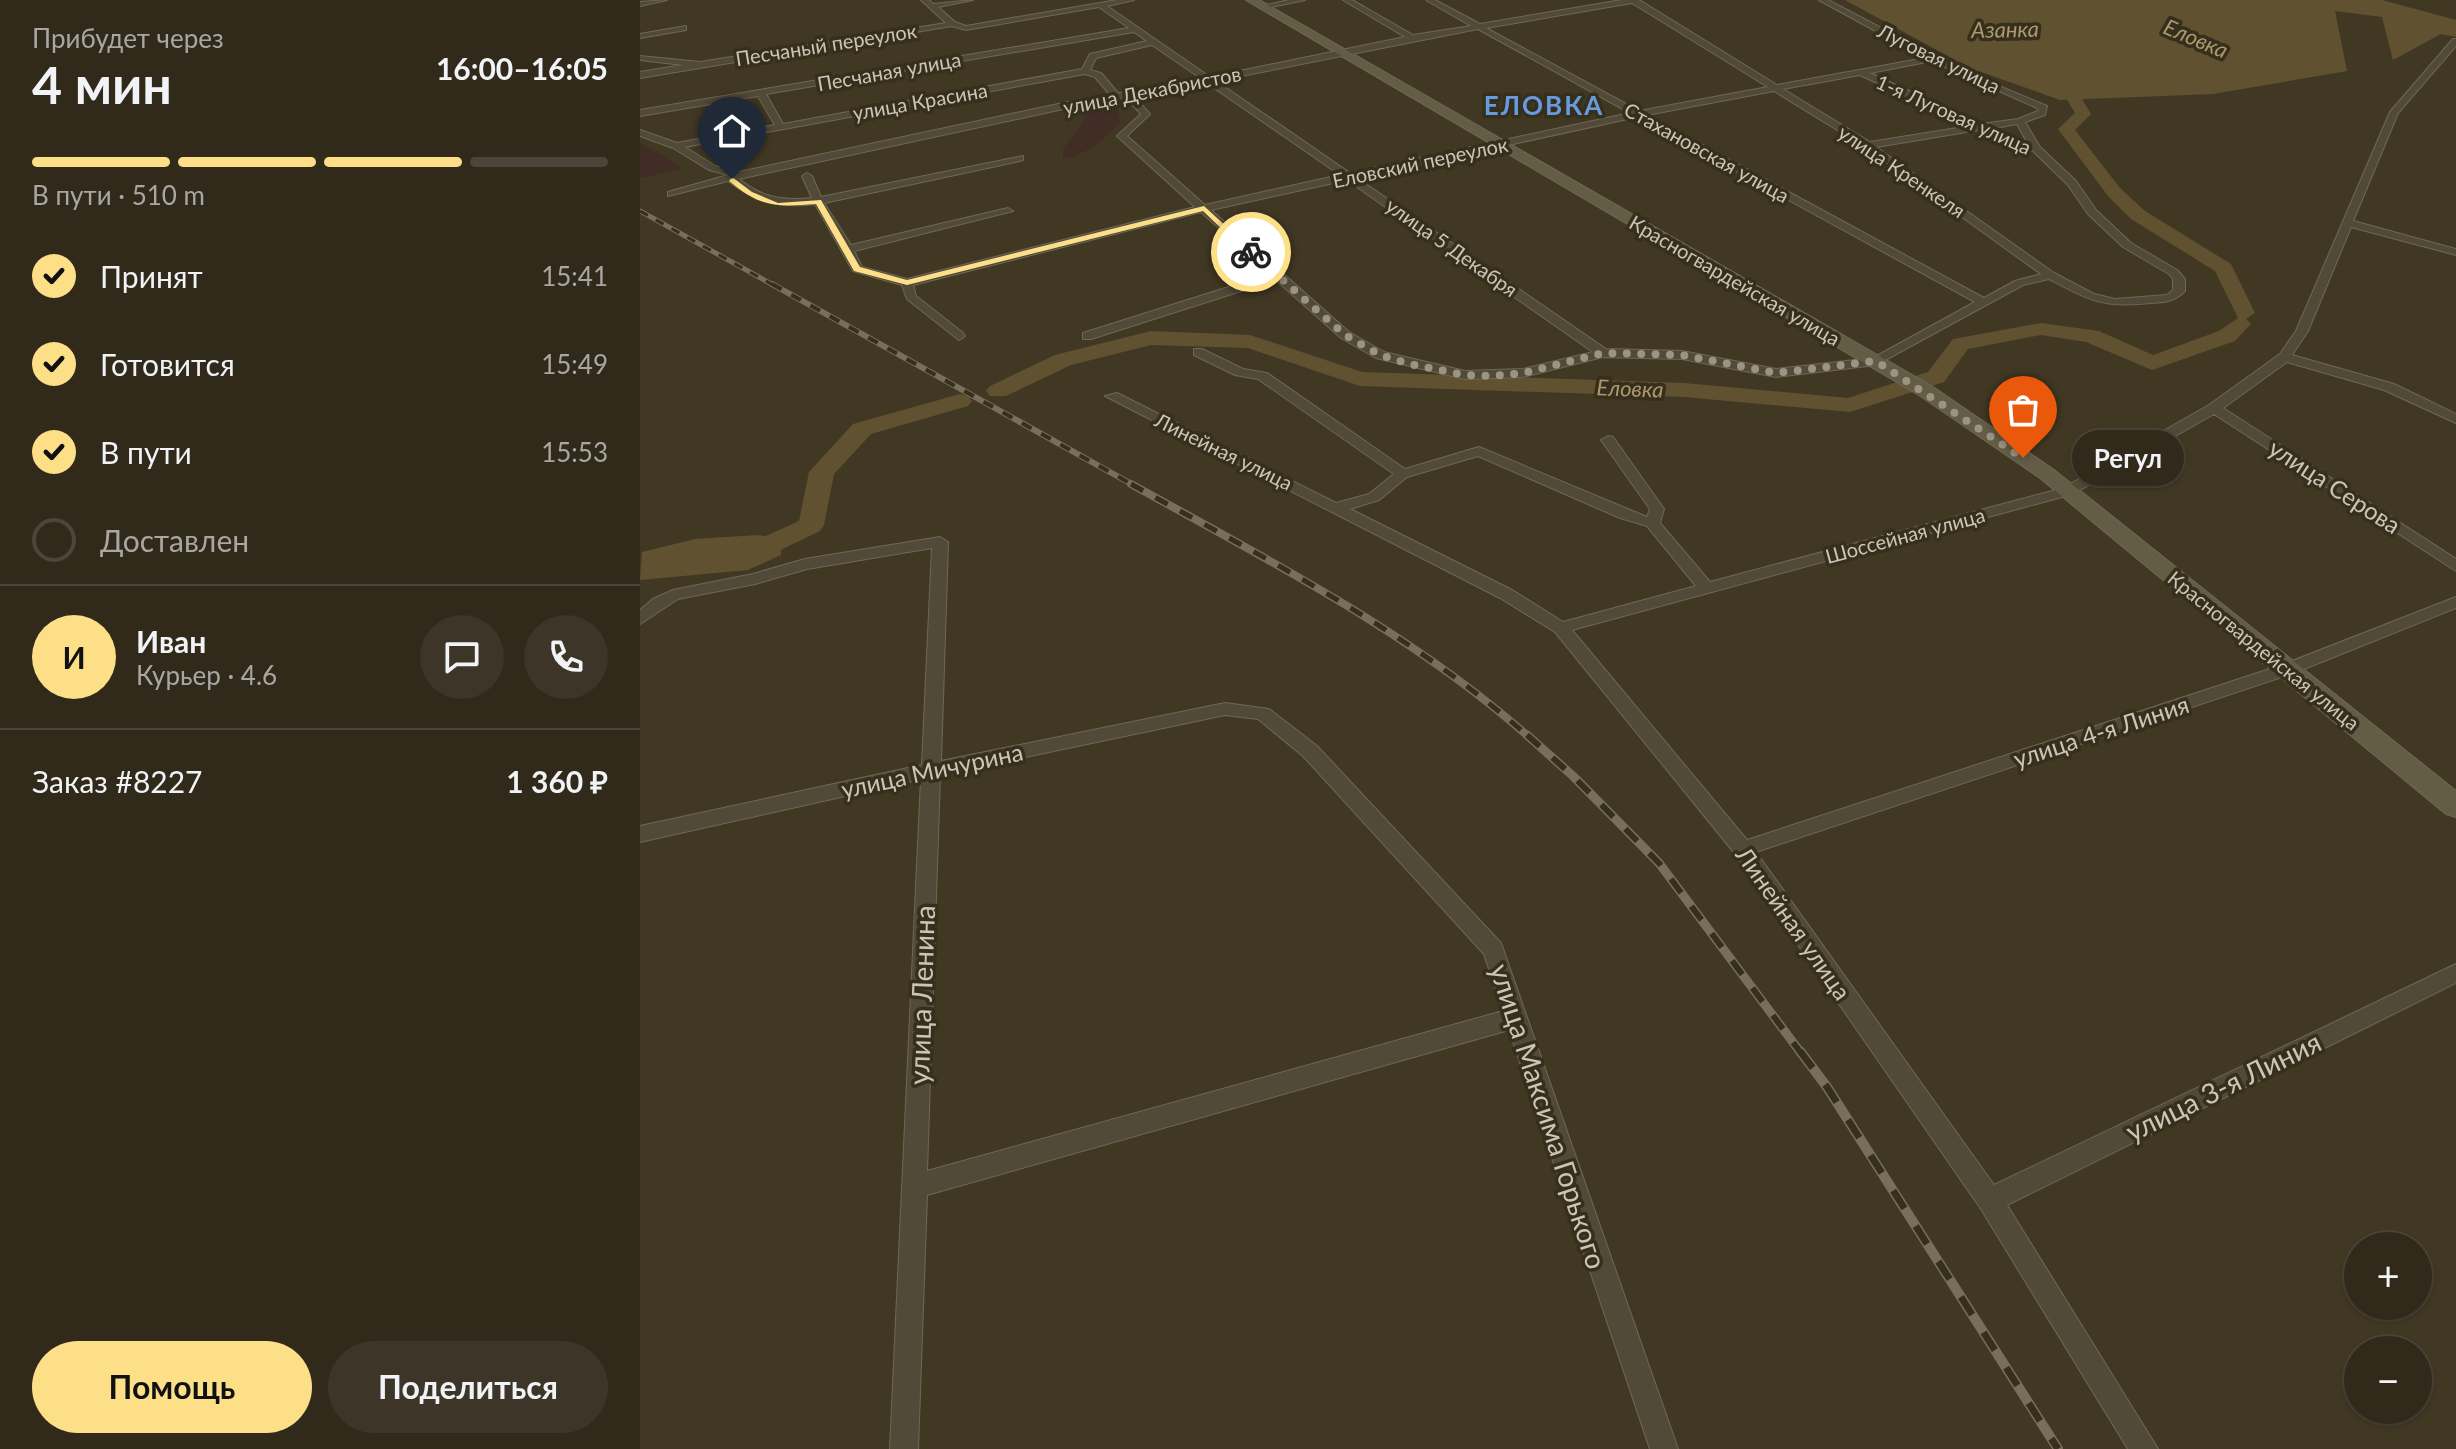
<!DOCTYPE html>
<html lang="ru">
<meta charset="utf-8">
<style>
body{margin:0;font-family:Lato,sans-serif;background:#3d3628;color:#f1f3f6;height:100vh;display:flex;flex-direction:column;font-size:30px;white-space:nowrap}
*{box-sizing:border-box;margin:0}
p{font-size:26px;color:#a8a7a3}
.icon{flex:none;width:44px;height:44px;fill:none;stroke:currentColor;stroke-width:2;stroke-linecap:round;stroke-linejoin:round}
.map{position:relative;flex:1;overflow:hidden}
.drawer{display:flex;flex-direction:column;background:#312a1b;width:640px}
.drawer>*{flex:none}
.fabs{position:absolute;left:1704px;top:1232px;display:grid;gap:16px}
.fabs a{display:grid;place-items:center;width:88px;height:88px;border-radius:50%;background:#312a1b;box-shadow:0 2px 6px #0004,0 0 0 2px #4c463a;font-size:40px}
.pin{position:absolute;display:grid;place-items:center;width:68px;height:68px;color:#fff;margin:-82px -34px;border-radius:50% 50% 50% 0;rotate:-45deg;box-shadow:0 0 8px #0007}
.pin .icon{rotate:45deg}
.courier{position:absolute;display:grid;place-items:center;width:80px;height:80px;margin:-40px;border:6px solid #fddf88;border-radius:50%;background:#fff;color:#222;box-shadow:0 2px 10px #0007}
.bubble{position:absolute;height:56px;border-radius:28px;background:#312a1b;box-shadow:0 2px 6px #0004,0 0 0 2px #4c463a;font-size:26px;font-weight:700;line-height:56px;text-align:center}
.summary em{font-style:normal;font-weight:700}
.summary div{display:flex;flex-direction:column-reverse}
.summary{display:flex;align-items:center;justify-content:space-between;height:136px;padding:0 32px}
h1{font-size:52px;font-weight:700;line-height:60px}
.bar{display:grid;grid-template-columns:repeat(4,1fr);gap:12px 8px;align-content:center;height:96px;padding:0 32px}
.bar i{height:10px;border-radius:6px;background:#4c463a}
.bar .on{background:#fddf88}
.bar p{grid-column:span 4}
.line{display:flex;align-items:center;gap:20px;padding:0 32px;border-top:2px solid #4c463a}
.line div{flex:1}
.round{display:grid;place-items:center;flex:none;width:84px;height:84px;border-radius:42px;background:#3d3628}
ol{padding:0 32px;list-style:none}
li{display:flex;align-items:center;gap:24px;height:88px}
li p{margin-inline-start:auto}
li .icon{padding:8px;border-radius:50%;background:#fddf88;color:#111;stroke-width:4}
li:last-child{color:#a8a7a3}
li i{width:44px;height:44px;border:4px solid #4c463a;border-radius:50%}
.cta{display:flex;gap:16px;margin-top:auto;padding:16px 32px}
.cta a{flex:1;height:92px;border-radius:48px;background:#fddf88;color:#111;font-size:32px;font-weight:700;line-height:92px;text-align:center}
.cta a+a{background:#3d3628;color:#f1f3f6}
main{display:flex;flex:1;min-height:0}
.map>svg:first-child{display:block}
.green{fill:#422d26}
.water{fill:#605230}
.lines{fill:none;stroke-linecap:round;stroke-linejoin:round}
.river{fill:#605230;fill-rule:evenodd}
.street-casing{stroke:#6e6856;stroke-width:2}
.secondary-casing{stroke:#6e6856;stroke-width:2}
.street{fill:#514a38;fill-rule:evenodd}
.secondary{fill:#645d46;fill-rule:evenodd}
.rail-far4-casing{stroke:#786f5a;stroke-width:5}
.rail-far3-casing{stroke:#786f5a;stroke-width:6}
.rail-far2-casing{stroke:#786f5a;stroke-width:8}
.rail-far1-casing{stroke:#786f5a;stroke-width:9}
.rail-casing{stroke:#786f5a;stroke-width:10}
.rail-far4{stroke:#362f1d;stroke-width:3;stroke-dasharray:9;stroke-linecap:butt}
.rail-far3{stroke:#362f1d;stroke-width:4;stroke-dasharray:11;stroke-linecap:butt}
.rail-far2{stroke:#362f1d;stroke-width:5;stroke-dasharray:14;stroke-linecap:butt}
.rail-far1{stroke:#362f1d;stroke-width:6;stroke-dasharray:17;stroke-linecap:butt}
.rail{stroke:#362f1d;stroke-width:7;stroke-dasharray:21;stroke-linecap:butt}
.route{fill:#fddf88}
.done{stroke:#9b9482;stroke-width:8;stroke-dasharray:0 14.4}
.labels{text-anchor:middle;dominant-baseline:central;stroke-width:7;stroke-linejoin:round;paint-order:stroke}
.far-street-label{font-size:20px;fill:#cbc5b5;stroke:#362f1d}
.far-water-label{font-size:22px;font-style:italic;fill:#ac996c;stroke:#362f1d}
.street-label{font-size:24px;fill:#cbc5b5;stroke:#362f1d}
.far-district-label{font-size:26px;font-weight:bold;letter-spacing:2px;fill:#689bdd;stroke:#362f1d}
.near-street-label{font-size:28px;fill:#cbc5b5;stroke:#362f1d}
</style>
<main>
<section class="drawer">
<div class="summary"><div><h1>4 мин</h1><p>Прибудет через</p></div><em>16:00–16:05</em></div>
<div class="bar"><i class="on"></i><i class="on"></i><i class="on"></i><i></i><p>В пути · 510 m</p></div>
<ol>
<li><svg class="icon" aria-label="check" viewBox="0 0 24 24"><path d="M5 12l5 5 9-10"/></svg>Принят<p>15:41</p></li>
<li><svg class="icon" aria-label="check" viewBox="0 0 24 24"><path d="M5 12l5 5 9-10"/></svg>Готовится<p>15:49</p></li>
<li><svg class="icon" aria-label="check" viewBox="0 0 24 24"><path d="M5 12l5 5 9-10"/></svg>В пути<p>15:53</p></li>
<li><i></i>Доставлен</li>
</ol>
<div class="line" style="height:144px"><b class="round" style="background:#fddf88;color:#111">И</b><div><b>Иван</b><p>Курьер · 4.6</p></div><a class="round"><svg class="icon" aria-label="chat" viewBox="0 0 24 24"><path d="M4 5h16v11H9l-5 4z"/></svg></a><a class="round"><svg class="icon" aria-label="phone" viewBox="0 0 24 24"><path d="M5 4h4l2 5-3 2q2 4 5 5l2-3 5 2v4C11 20 4 13 5 4z"/></svg></a></div>
<div class="line" style="height:104px"><div>Заказ #8227</div><b>1 360 ₽</b></div>
<div class="cta"><a>Помощь</a><a>Поделиться</a></div>
</section>
<div class="map">
<svg width="1816" height="1449" viewBox="0 0 1816 1449">
<rect width="100%" height="100%" fill="#413824"/>
<path class="green" d="M478,106l2,17c-19,18 -31,31 -57,36v-10l30,-41z
M0,142l43,26 -39,10 -4,-2z"/>
<path class="water" d="M1205,0h537l74,20v17l-15,-3 -48,26 -11,-43 -47,-6 12,60 -134,23 -153,6 -90,-32z
M118,535l22,4 1,16 -33,15 -108,10 2,-28 53,-13z"/>
<g class="lines">
<path class="river" d="M1463,74l5,1v6l-23,6 -6,7 12,20 -16,16 45,58 25,23 86,53 24,49 -9,6 5,5 -16,17 -83,29 -66,-28 -45,-7 -73,14 -24,33 -94,30 -166,-15 -324,-11 -112,-38 -97,-3 -80,20 -65,31h-16l-4,-5 4,-5 65,-31 96,-24 99,4 112,37 322,11 164,15 80,-26 25,-33 88,-16 58,8 54,24 66,-24 19,-13 -23,-47 -84,-52 -23,-23 -50,-67 17,-16 -12,-20c11,-14 24,-15 40,-19z
M320,394l8,2 4,5 -4,5 -97,28 -37,40 -10,51 -4,6 -67,32 -10,3 -10,-3 -4,-6 4,-6 66,-30 10,-49 44,-48z"/>
<g class="street-casing">
<path id="street" d="M27,0l-27,6v-4z
M281,0h8l4,4 40,-4 -35,7 17,15 11,4 151,-26h17l-27,6 103,71 195,-40 -62,-37h9l61,35 58,-9 -45,-26h9l45,24 142,-24h17l138,85 148,-27 -106,-58h9l137,72 82,34 -2,9 -20,7 15,25 36,34 20,29 35,33 46,27 8,9v12c-11,11 -20,11 -34,12 -49,5 -60,-2 -102,-24l-26,6 -147,80 -100,12 -94,-18 -79,-2 -80,20 -58,2 -89,-21 -35,-20 -65,-58 -185,59h-8v-6l187,-59 -69,-62 -288,73 3,11 47,37 2,3 -6,4 -52,-41 -5,-14 -49,-14 -38,-67c-35,4 -58,-1 -87,-23l-60,15v-4l60,-17 -19,-5 -36,-22 -33,-12v-6l37,13 98,-18 -17,-29 -118,20v-6l489,-82 -30,-21 -133,23 -14,-4 -312,52v-6l43,-7 -43,-5v-4l60,6 246,-39zM992,3l136,84 -129,24 -153,-83zM838,29l152,84 -280,60 -134,-92zM494,32l13,9 -57,13 -8,15 -299,55 -17,-30zM512,45l50,34 -67,13 -17,1 -17,-20 -11,-3 6,-12zM1292,61l107,48 -1,2 -20,8 -37,5 -111,-51zM445,74l10,3 16,19 -34,4 -338,72 -24,-6 -30,-19zM1220,75l110,51 -100,16 -87,-53zM567,83l133,92 -135,30 -78,-69 23,-22 -15,-16zM1134,91l91,56 176,127 -26,7 -31,17 -337,-183zM487,99l14,15 -24,22 78,71 -288,72 -45,-12 -8,-16 159,-40 -5,-3 -157,37 -27,-42 196,-42 3,-1v-4l-202,41 -9,-21 -5,-3 -5,3 10,22c-30,3 -49,0 -73,-19l338,-73zM997,117l338,185 -102,56 -97,11 -94,-18 -76,-2 -249,-171zM1377,124l11,20 -38,-15zM1339,130l29,14 25,7 35,34 20,29 35,33 46,27 4,5v11l-6,5 -52,4 -21,-5 -40,-21 -178,-126zM707,180l246,172 -70,17 -58,2 -81,-19 -35,-20 -138,-122z
M649,0h16l-43,9 -4,-2z
M46,26v4l-46,8v-4z
M1813,39h3v7l-58,67 -45,108 103,28v6l-105,-28 -43,104 -16,24 102,29 62,30v9l-72,-33 -97,-28 -64,46 233,151v12l-242,-157 -141,80 -501,136 175,210 535,-175 174,-68v11l-162,65 -538,179 238,333 462,-221v19l-449,222 151,244h-30l-147,-240 -245,-354 -181,-223 -55,-34 -395,-202 12,-3 219,110 33,-9 25,-20 -136,-95 -23,-4 -41,-20v-6h8l41,20 24,4 138,96 74,-22 168,70 3,-8 -49,-69 7,-4 5,1 51,72 -4,14 50,59 353,-94 146,-83 71,-51 16,-23 94,-219zM838,456l142,62 27,8 49,60 -133,36 -51,-32 -162,-81 29,-9 28,-23z
M300,537l8,5 -7,219 284,-58 44,6 48,37 184,197 177,506h-28l-141,-419 -582,165 -9,254h-28l31,-670 -281,63v-16l282,-61 10,-217 -125,21 -52,15 -77,15 -38,25v-14l13,-11 20,-9 80,-16 52,-15zM585,715l33,4 45,37 181,198 19,57 -576,160 13,-396z"/>
</g>
<g class="secondary-casing">
<path id="secondary" d="M606,0h13l674,387 121,83 402,321v26l-10,-3 -406,-336 -121,-83z"/>
</g>
<use href="#street" class="street"/>
<use href="#secondary" class="secondary"/>
<g class="rail-far4-casing">
<path id="rail-far4" d="M0,211l135,75"/>
</g>
<g class="rail-far3-casing">
<path id="rail-far3" d="M132,284l363,202"/>
</g>
<g class="rail-far2-casing">
<path id="rail-far2" d="M491,484c137,76 281,149 398,253"/>
</g>
<g class="rail-far1-casing">
<path id="rail-far1" d="M887,735l46,41 86,87 142,190"/>
</g>
<g class="rail-casing">
<path id="rail" d="M1160,1051l27,36 231,362"/>
</g>
<use href="#rail-far4" class="rail-far4"/>
<use href="#rail-far3" class="rail-far3"/>
<use href="#rail-far2" class="rail-far2"/>
<use href="#rail-far1" class="rail-far1"/>
<use href="#rail" class="rail"/>
</g>
<path class="route" d="M92,177l20,15 26,11 43,-3 39,67 47,13 297,-74 50,46 -6,2 -45,-43 -296,74 -53,-14 -38,-67c-41,3 -54,4 -87,-23z"/>
<g class="lines">
<path class="done" d="M611,252l94,83 35,20 29,9 56,11 28,1 30,-3 80,-20 79,2 94,18 100,-12 147,97"/>
</g>
<g class="labels">
<g class="far-street-label">
<text transform="translate(186 44) rotate(-9)">Песчаный переулок</text>
<text transform="translate(1299 58) rotate(26)">Луговая улица</text>
<text transform="translate(249 71) rotate(-10)">Песчаная улица</text>
<text transform="translate(512 90) rotate(-11)">улица Декабристов</text>
<text transform="translate(280 101) rotate(-10)">улица Красина</text>
<text transform="translate(1314 114) rotate(24)">1-я Луговая улица</text>
<text transform="translate(1067 152) rotate(29)">Стахановская улица</text>
<text transform="translate(780 162) rotate(-12)">Еловский переулок</text>
<text transform="translate(1262 171) rotate(34)">улица Кренкеля</text>
<text transform="translate(812 247) rotate(35)">улица 5 Декабря</text>
<text transform="translate(1095 280) rotate(30)">Красногвардейская улица</text>
<text transform="translate(584 451) rotate(26)">Линейная улица</text>
<text transform="translate(1265 535) rotate(-15)">Шоссейная улица</text>
<text transform="translate(1624 650) rotate(39)">Красногвардейская улица</text>
</g>
<g class="far-water-label">
<text transform="translate(1365 29) rotate(-1)">Азанка</text>
<text transform="translate(1556 38) rotate(23)">Еловка</text>
<text transform="translate(990 388) rotate(2)">Еловка</text>
</g>
<g class="street-label">
<text transform="translate(1695 486) rotate(33)">улица Серова</text>
<text transform="translate(1461 731) rotate(-18)">улица 4-я Линия</text>
<text transform="translate(292 770) rotate(-12)">улица Мичурина</text>
<text transform="translate(1154 923) rotate(55)">Линейная улица</text>
</g>
<g class="far-district-label">
<text x="904" y="105">ЕЛОВКА</text>
</g>
<g class="near-street-label">
<text transform="translate(281 995) rotate(-88)">улица Ленина</text>
<text transform="translate(1583 1086) rotate(-26)">улица 3-я Линия</text>
<text transform="translate(909 1116) rotate(72)">улица Максима Горького</text>
</g>
</g>
</svg>
<div class="fabs">
<a>+</a>
<a>−</a>
</div>
<div class="pin" style="left:1383px;top:458px;background:#ea580c"><svg class="icon" aria-label="bag" viewBox="0 0 24 24"><path d="M5 8h14l-1 12H6zM9 8a3 3 0 0 1 6 0"/></svg></div>
<div class="pin" style="left:92px;top:179px;background:#1f2937"><svg class="icon" aria-label="home" viewBox="0 0 24 24"><path d="M3 11l9-7 9 7M6 9v11h12V9"/></svg></div>
<div class="courier" style="left:611px;top:252px"><svg class="icon" aria-label="bike" viewBox="0 0 24 24"><circle cx="6" cy="16" r="4"/><circle cx="18" cy="16" r="4"/><path d="M6 16l4-8h5l3 8M10 8l3 8H6M13 5h3"/></svg></div>
<div class="bubble" style="left:1432px;top:430px;width:112px">Регул</div>
</div>
</main>
